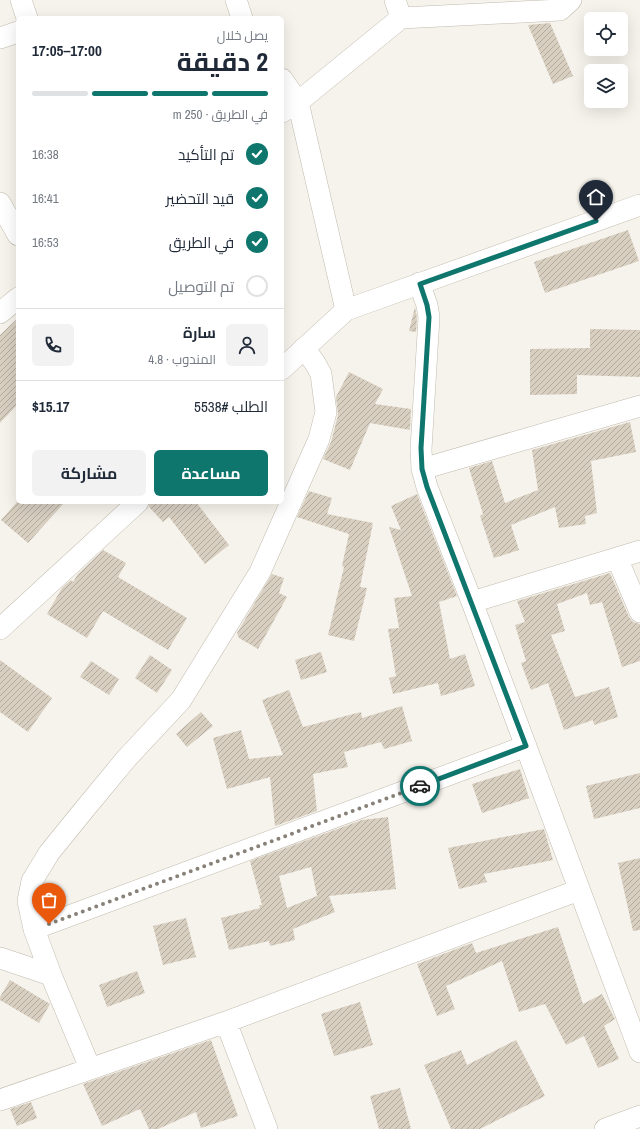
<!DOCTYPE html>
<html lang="ar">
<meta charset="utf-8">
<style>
body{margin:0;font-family:"Archivo Narrow",Cairo,sans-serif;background:#f2f2f3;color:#1f2937;direction:rtl;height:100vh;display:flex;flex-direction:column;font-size:15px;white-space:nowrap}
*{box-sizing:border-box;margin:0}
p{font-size:13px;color:#747a83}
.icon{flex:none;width:22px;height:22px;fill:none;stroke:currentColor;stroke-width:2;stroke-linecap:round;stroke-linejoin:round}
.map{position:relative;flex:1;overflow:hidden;direction:ltr}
.drawer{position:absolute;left:16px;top:16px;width:268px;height:488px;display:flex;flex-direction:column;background:#fff;border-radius:6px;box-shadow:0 4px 16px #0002;direction:rtl}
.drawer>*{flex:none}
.fabs{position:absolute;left:584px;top:12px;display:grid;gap:8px}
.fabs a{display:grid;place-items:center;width:44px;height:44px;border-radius:6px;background:#fff;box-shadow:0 4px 16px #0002;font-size:20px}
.pin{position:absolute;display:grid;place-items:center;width:34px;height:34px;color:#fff;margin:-41px -17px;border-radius:50% 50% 50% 0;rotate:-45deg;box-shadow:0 0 4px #0007}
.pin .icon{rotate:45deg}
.courier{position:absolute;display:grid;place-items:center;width:40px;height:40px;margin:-20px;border:3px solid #0f766e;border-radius:50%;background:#fff;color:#222;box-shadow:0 1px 5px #0007}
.headline em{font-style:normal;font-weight:700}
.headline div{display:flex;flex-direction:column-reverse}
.headline{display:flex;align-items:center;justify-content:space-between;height:68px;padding:0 16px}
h1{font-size:26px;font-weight:700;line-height:30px}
.bar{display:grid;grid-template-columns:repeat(4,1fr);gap:6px 4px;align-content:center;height:48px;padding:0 16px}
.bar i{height:5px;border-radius:3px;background:#e0e1e3}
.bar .current{background:#0f766e}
.bar p{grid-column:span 4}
.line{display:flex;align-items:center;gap:10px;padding:0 16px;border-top:1px solid #e0e1e3}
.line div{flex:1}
.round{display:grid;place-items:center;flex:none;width:42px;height:42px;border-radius:6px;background:#f2f2f3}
ol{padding:0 16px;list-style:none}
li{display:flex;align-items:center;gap:12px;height:44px}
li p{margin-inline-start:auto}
li .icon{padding:4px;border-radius:50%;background:#0f766e;color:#fff;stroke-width:4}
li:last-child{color:#747a83}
li i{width:22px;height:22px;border:2px solid #e0e1e3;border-radius:50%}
.button{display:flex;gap:8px;margin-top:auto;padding:8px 16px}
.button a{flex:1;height:46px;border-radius:6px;background:#0f766e;color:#fff;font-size:16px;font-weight:700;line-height:46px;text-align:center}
.button a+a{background:#f2f2f3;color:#1f2937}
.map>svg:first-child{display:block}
.building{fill:url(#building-hatch);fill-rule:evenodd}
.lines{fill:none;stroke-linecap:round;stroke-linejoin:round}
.minor-casing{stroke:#c2bbae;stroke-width:22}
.minor{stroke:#fff;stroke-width:21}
.done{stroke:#878178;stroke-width:4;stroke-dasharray:0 7.2}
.route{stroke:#0f766e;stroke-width:5}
</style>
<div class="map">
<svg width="640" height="1129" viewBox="0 0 640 1129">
<defs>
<pattern id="building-hatch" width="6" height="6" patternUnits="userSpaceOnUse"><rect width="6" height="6" fill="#d8cfc1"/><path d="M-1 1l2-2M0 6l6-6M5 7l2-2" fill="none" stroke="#b1aa9e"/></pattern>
</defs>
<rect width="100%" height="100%" fill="#f6f3ec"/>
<path class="building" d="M550,23l23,53 -20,8 -25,-59z
M628,230l11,31 -94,32 -11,-31z
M415,307l2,11 -1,14 -7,-1z
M18,318v86l-18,19v-88z
M590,329l50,1v47l-63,-2v19l-47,1v-46l60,-1z
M349,372l34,17 -8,15 36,5 -1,21 -40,-7 -20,47 -27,-11 8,-17 7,-27 -2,-18z
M630,422l6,30 -45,9 6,52 -12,3 1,8 -27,4 -4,-21 -44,18 8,25 -25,8 -14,-42 3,-2 -14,-46 23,-7 13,42 33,-13 -6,-40z
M309,491l23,7 -5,16 46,9 -13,64 7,1 -13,53 -26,-6 16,-68 -2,-1 7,-32 -52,-17z
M417,494l40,102 -18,6 11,57 15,-5 10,32 -34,10 -3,-13 -45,11 -4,-16 7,-2 -8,-47 11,-1 -5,-30 18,-2 -23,-69 12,3 -10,-24z
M17,502h48l-37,41 -27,-23z
M150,502h46l33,43 -24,19 -36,-47 -6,5 -14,-15z
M103,550l23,13 -8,14 69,41 -19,32 -65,-39 -16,27 -40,-24 15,-26 9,-8 2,2 5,-8z
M610,573l19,44 4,5 7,2v37l-18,6 -20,-65 -12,3 -3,-12 -30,11 8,27 -14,4 24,62 34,-10 9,30 -24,8 -1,-5 -29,10 -16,-47 -17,7 -10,-27 5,-2 -11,-36 10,-3 -8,-21z
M272,574l12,4 -5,15 8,4 -29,52 -19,-11 -2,-5z
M321,652l6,20 -26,8 -6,-20z
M150,655l22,15 -15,23 -22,-15z
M0,660l52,38 -24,34 -28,-20z
M91,661l28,18 -10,16 -29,-18z
M289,690l14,37 58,-15 1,6 40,-12 10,35 -28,8 -3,-7 -37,10 4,15 -35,7 4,37 -42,15 -5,-49 -43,12 -14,-51 28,-8 8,29 34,-4 -21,-55z
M201,712l12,14 -26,21 -11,-13z
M520,769l9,29 -47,15 -10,-29z
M640,773v35l-46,11 -8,-33z
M388,817l8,72 -67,7 6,16 -42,17 2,11 -25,6 -1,-5 -40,9 -8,-32 39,-10 -1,-3h3l-12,-44 112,-41zM311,867l6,29 -30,12 -8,-32z
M544,829l9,31 -69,14 3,8 -28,7 -11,-41z
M640,858v72l-7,1 -15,-68z
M186,918l10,39 -33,8 -10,-39z
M558,927l25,77 19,-10 13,25 -11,7 15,33 -21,9 -14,-32 -18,9 -21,-41 -26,8 -17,-51 -56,25 9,23 -18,7 -20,-52 55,-21 4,10z
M137,971l8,22 -38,14 -8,-22z
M10,980l40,24 -11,19 -39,-23v-3z
M360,1002l13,43 -39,11 -13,-42z
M211,1040l27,76 -37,12 -5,-16 -38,17h-9l-9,-20 -38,17 -19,-42z
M516,1040l29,56 -65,33h-29l-27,-64 37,-15 6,15z
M400,1088l11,41h-32l-9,-33z
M31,1102l6,16 -20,8 -7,-17z"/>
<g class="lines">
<g class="minor-casing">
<path id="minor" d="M21,0l6,18
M236,0l6,18
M395,0l6,18
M0,38l18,-6
M282,79l16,23 48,208
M282,112l16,-10 103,-84 159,-8 11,-10
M0,203l18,32
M419,283l8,22 2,12 -8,132 1,20 5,18 45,115 168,450
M0,313l18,-15
M282,369l64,-59 294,-105
M422,469l218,-63
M617,558l23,54
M472,602l168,-51
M0,629l138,-127
M34,929l492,-183
M0,958l51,17 39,93
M51,975l-17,-46 -6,-28 4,-20 17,-28 34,-42 43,-52 55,-59 79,-128 59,-133 7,-27 -5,-38 -6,-11 -11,-15
M226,1022l41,107
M0,1100l226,-78 353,-132
M605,1129l35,-13"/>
</g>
<use href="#minor" class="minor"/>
</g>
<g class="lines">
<path class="done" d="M49,924l371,-138"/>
<path class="route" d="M420,786l106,-40 -99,-259 -5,-18 -1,-21 8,-131 -2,-12 -7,-21 176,-63"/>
</g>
</svg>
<div class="fabs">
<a><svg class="icon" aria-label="locate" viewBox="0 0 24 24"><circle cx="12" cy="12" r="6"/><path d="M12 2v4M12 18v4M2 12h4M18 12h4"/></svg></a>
<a><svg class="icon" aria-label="layers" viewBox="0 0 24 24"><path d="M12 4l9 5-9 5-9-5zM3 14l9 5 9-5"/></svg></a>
</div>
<div class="pin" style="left:49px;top:924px;background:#ea580c"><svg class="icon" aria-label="bag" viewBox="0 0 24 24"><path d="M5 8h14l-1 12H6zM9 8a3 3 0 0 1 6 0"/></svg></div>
<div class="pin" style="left:596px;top:221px;background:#1f2937"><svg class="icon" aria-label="home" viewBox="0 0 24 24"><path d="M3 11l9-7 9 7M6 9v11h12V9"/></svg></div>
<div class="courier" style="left:420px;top:786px"><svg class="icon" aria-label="car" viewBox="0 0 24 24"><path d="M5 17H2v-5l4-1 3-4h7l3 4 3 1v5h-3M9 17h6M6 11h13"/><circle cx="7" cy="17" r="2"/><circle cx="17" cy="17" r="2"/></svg></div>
<section class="drawer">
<div class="headline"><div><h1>2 دقيقة</h1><p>يصل خلال</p></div><em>17:00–17:05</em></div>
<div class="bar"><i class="current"></i><i class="current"></i><i class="current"></i><i></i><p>في الطريق · 250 m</p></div>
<ol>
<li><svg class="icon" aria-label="check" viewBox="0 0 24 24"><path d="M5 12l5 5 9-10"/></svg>تم التأكيد<p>16:38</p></li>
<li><svg class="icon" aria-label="check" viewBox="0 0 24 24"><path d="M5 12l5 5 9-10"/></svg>قيد التحضير<p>16:41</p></li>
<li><svg class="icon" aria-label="check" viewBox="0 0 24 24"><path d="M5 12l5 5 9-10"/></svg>في الطريق<p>16:53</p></li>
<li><i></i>تم التوصيل</li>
</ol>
<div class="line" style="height:72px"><a class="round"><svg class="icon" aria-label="person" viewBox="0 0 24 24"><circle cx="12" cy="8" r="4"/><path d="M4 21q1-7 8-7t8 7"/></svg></a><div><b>سارة</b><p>المندوب · 4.8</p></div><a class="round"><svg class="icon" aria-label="phone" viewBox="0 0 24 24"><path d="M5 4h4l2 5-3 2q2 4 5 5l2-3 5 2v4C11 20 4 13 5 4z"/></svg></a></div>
<div class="line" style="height:52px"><div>الطلب #5538</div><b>$15.17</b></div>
<div class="button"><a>مساعدة</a><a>مشاركة</a></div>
</section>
</div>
